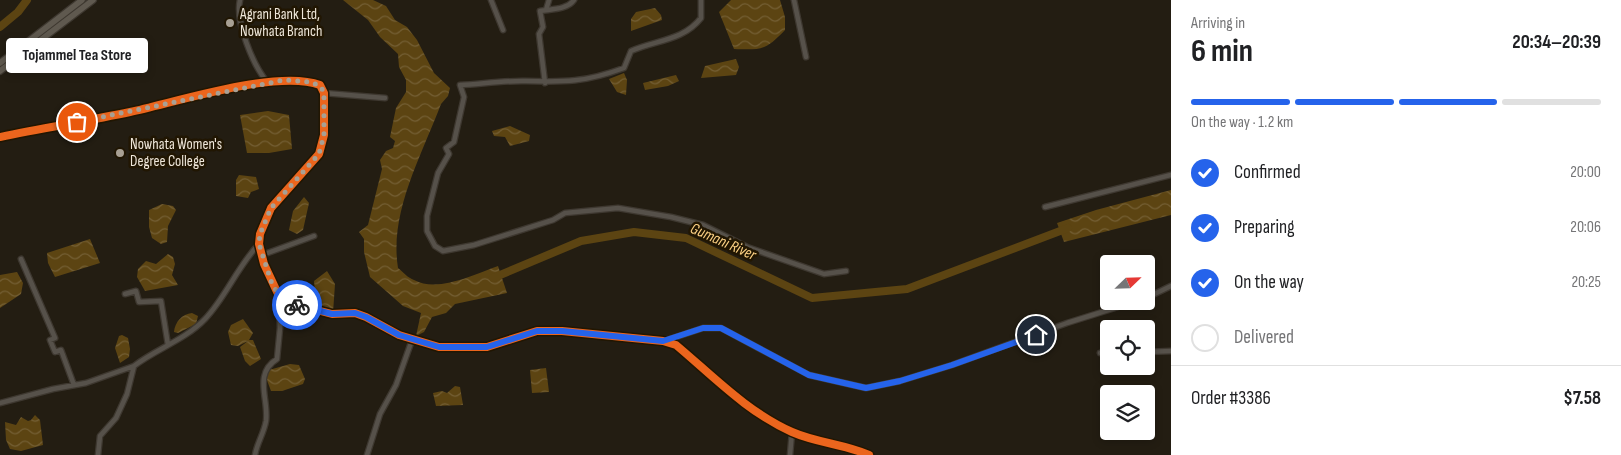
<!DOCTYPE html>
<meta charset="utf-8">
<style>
body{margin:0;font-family:"Sofia Sans Condensed",sans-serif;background:#f6f6f6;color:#202124;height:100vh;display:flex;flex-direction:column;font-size:19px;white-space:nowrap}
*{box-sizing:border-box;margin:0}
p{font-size:16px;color:#757577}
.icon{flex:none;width:28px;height:28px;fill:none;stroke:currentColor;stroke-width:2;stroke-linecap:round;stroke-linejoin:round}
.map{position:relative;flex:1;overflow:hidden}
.details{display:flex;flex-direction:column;background:#fff;width:450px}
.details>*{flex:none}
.needle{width:32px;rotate:67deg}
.controls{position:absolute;left:1100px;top:255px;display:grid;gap:10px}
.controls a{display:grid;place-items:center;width:55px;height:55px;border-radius:5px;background:#fff;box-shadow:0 2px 8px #0003;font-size:25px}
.pin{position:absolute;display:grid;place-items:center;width:42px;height:42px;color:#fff;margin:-21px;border:2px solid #fff;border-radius:50%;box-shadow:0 1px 5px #0007}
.courier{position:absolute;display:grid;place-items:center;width:50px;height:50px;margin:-25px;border:4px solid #2563eb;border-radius:50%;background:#fff;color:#222;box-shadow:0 1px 6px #0007}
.bubble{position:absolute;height:35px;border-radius:5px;background:#fff;box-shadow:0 2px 8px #0003;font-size:16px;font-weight:700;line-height:35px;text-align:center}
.summary em{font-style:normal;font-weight:700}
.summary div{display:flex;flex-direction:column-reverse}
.summary{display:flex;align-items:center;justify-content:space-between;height:85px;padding:0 20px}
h1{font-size:32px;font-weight:700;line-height:38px}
.bar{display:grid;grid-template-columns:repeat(4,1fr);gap:8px 5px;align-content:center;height:60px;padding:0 20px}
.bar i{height:6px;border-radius:4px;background:#e0e0e0}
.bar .on{background:#2563eb}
.bar p{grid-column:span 4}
.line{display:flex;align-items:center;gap:12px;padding:0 20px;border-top:1px solid #e0e0e0}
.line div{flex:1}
ol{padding:0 20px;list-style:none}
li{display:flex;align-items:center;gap:15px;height:55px}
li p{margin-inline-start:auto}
li .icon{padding:5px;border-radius:50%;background:#2563eb;color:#fff;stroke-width:4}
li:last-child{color:#757577}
li i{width:28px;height:28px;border:2px solid #e0e0e0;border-radius:50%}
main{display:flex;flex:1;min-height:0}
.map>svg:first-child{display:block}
.water{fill:url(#water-waves)}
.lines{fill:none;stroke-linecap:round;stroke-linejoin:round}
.river{stroke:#5c4412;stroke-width:8}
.minor-casing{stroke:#3e3830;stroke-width:7}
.major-casing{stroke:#3e3830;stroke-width:8}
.minor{stroke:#56514a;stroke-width:4.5}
.major{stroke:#5f594f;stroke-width:5.5}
.cycleway-casing{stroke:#211602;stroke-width:11}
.cycleway{stroke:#eb651d;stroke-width:8}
.done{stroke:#a8a094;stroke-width:5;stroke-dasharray:0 9}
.route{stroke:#2563eb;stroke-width:6}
.poi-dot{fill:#a8a094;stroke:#211602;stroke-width:2}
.labels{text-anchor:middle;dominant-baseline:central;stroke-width:5;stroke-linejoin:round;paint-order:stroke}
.poi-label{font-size:15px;fill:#efe7da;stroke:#211602;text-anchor:start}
.water-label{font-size:16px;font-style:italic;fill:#fbd083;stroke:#211602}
</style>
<main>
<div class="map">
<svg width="1171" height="455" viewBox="0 0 1171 455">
<defs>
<pattern id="water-waves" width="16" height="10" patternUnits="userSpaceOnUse" patternTransform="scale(1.25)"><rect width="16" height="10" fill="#5c4412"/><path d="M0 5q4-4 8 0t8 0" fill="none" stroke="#745f34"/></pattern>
</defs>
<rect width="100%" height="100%" fill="#231d12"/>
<path class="water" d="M343,0h30l13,6 9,14 12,7 10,13 17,33 16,15 -2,8 -7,8c-19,51 -52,108 -43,164 5,4 10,10 16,12 24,13 61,-6 84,-14l9,27 -52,11 -9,9 -14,4 -8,15 -8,4 5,-23 -18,-7 -33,-29 -6,-25v-13l-5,-7 9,-7 14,-56 -2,-9 6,-9 7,-3 2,-7 -5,-4 6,-29 10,-16v-12l-7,-13 -1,-13 -18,-17 -12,-17z
M731,0h49l5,17v13c-19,20 -23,20 -51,19l-15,-37z
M655,8l6,7 1,5 -31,11v-12l5,-7z
M736,59l3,8 -3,8 -35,3 4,-12z
M624,73l3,7 -1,15 -9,-3 -8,-13z
M676,75l3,6 -11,5 -23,4 -2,-7z
M268,111l21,4 3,34 -23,4h-22l-7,-38z
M510,126l20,9 -1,6 -19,5 -5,-9 -11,-1 -2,-5z
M239,175l17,2 3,12 -8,3 -3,6 -12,-2v-16z
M1171,190v25l-107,27 -7,-19 39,-13z
M304,197l5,6 -6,27 -6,4 -8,-4 4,-19z
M162,204l11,2 3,4 -8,16 -1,16 -6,2 -9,-6 -3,-11v-17z
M90,239l10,24 -45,14 -7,-14 -1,-10z
M168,254l5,3 2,7 -3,11 6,10 -33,6 -8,-14 1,-8 8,-8 10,3z
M327,271l8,13 -2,29 -36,-12 2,-3 17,5 -2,-22z
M17,272l6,11 -2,11 -21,14v-33z
M192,313l6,3 -2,8 -18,9 -4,-1c1,-10 8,-18 18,-19z
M243,319l10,14 -4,7h4l8,19 -11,7 -5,-5 -5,-14 8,-6 -10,5 -7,-1 -3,-13 3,-7z
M122,335l6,3 2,11 -1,8 -9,6 -5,-15 4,-12z
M290,364l9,1 6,14 -2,5 -21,7h-11l-6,-16 4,-5z
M546,368l3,24 -17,1 -2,-23z
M455,386l5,1 3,18 -27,1 -3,-13 9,-2 5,2z
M35,415l5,5 3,25 -22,6 -11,-2 -4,-9 -1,-18 11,3 5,-8 7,4 3,-1z"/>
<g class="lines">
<path class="river" d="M0,27l18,-15 9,-12
M493,278l88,-37 53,-9 52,6 126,60 95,-9 161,-61"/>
<g class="minor-casing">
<path id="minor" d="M240,0c-5,21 13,66 28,83
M491,0l12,30
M701,0v18c-18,23 -45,22 -70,33l-7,17c-41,15 -60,14 -102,13 -21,0 -42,3 -62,4l4,12 -10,45 -8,6 3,6 -11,19 -11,43v15l8,15 8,5 31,-6 79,-25 12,-7 53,-5 53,9 32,8 44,22 77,27 22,-3
M794,0l12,57
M546,10l3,-10
M545,83l-6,-49 4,-7 -3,-16c11,-2 27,-1 34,-11
M324,93l61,5
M0,137c43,-9 87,-16 130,-25 47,-10 147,-43 190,-27l4,8v42l-5,19 -48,54 -11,26 -1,10 5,20 15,32 18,9 35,9 23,-1 11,4 33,18 40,12h48l50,-16h25l101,10 13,4c37,31 71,67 116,87 25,11 52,12 77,23
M1045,207l126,-32
M262,255l52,-19
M21,259l34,79 -5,2 5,12 6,-2 13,35
M125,294l11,-3 3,11 22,-1 7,44
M1146,298l25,-12
M664,341l39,-13h18l88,47 57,13 34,-7 52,-16 115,-42 70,-22
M1146,352l25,-1
M1100,353l9,-2
M0,403l53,-14 33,-6 48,-17
M98,455l2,-19 16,-18 11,-24 7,-28c22,-17 51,-26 71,-47 21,-22 32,-52 54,-75
M255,455c2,-12 9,-22 11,-34 3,-22 -13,-47 11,-62l3,-31 -1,-32
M367,455l13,-41 16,-29 16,-45
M790,455l2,-23"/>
</g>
<g class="major-casing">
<path id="major" d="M0,63l82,-63
M0,71l93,-71"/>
</g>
<use href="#minor" class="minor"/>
<use href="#major" class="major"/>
<g class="cycleway-casing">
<path id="cycleway" d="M0,137c43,-9 87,-16 130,-25 47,-10 147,-43 190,-27l4,8v42l-5,19 -48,54 -11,26 -1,10 5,20 15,32 18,9 35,9 23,-1 11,4 33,18 40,12h48l50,-16h25l101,10 13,4c37,31 71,67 116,87 25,11 52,12 77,23"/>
</g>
<use href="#cycleway" class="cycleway"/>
</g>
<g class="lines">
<path class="done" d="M77,122l207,-42 26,2 10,4 4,6v43l-5,19 -48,54 -11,26 -1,10 13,40 8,12 17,9"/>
<path class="route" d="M297,305l35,9 23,-1 11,4 33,18 40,12h48l50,-16h25l101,10 40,-13h18l88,47 57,13 34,-7 52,-16 84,-30"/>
</g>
<g class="poi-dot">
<circle cx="230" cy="23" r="5"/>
<circle cx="120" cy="153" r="5"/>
</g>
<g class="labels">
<g class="poi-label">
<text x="240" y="14">Agrani Bank Ltd,<tspan x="240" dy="17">Nowhata Branch</tspan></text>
<text x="130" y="144">Nowhata Women's<tspan x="130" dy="17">Degree College</tspan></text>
</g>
<g class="water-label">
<text transform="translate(723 242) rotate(24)">Gumani River</text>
</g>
</g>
</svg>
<div class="controls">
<a><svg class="needle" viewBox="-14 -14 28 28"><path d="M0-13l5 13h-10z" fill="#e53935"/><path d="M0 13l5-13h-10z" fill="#757577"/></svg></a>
<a><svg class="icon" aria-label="locate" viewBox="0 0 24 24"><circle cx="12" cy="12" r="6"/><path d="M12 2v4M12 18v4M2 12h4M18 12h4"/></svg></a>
<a><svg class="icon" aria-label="layers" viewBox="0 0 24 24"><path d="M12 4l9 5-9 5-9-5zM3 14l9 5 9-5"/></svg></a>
</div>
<div class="pin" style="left:77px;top:122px;background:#ea580c"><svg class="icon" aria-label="bag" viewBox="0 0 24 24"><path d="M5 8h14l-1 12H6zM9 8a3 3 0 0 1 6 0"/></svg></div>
<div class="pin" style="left:1036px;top:335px;background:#1f2937"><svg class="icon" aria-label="home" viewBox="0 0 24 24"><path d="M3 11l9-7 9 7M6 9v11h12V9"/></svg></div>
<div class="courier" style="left:297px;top:305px"><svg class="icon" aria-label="bike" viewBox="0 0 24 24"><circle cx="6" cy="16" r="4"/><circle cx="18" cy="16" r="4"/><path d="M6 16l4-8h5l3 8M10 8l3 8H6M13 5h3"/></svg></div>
<div class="bubble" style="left:6px;top:38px;width:142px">Tojammel Tea Store</div>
</div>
<section class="details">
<div class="summary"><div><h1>6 min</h1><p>Arriving in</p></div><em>20:34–20:39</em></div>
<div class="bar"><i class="on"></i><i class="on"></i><i class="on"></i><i></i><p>On the way · 1.2 km</p></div>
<ol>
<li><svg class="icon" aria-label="check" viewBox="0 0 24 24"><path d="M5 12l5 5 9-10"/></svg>Confirmed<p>20:00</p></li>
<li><svg class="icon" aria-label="check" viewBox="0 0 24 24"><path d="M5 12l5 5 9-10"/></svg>Preparing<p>20:06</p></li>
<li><svg class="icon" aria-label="check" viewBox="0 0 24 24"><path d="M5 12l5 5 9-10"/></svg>On the way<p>20:25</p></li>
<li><i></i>Delivered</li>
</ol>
<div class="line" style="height:65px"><div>Order #3386</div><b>$7.58</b></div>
</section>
</main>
